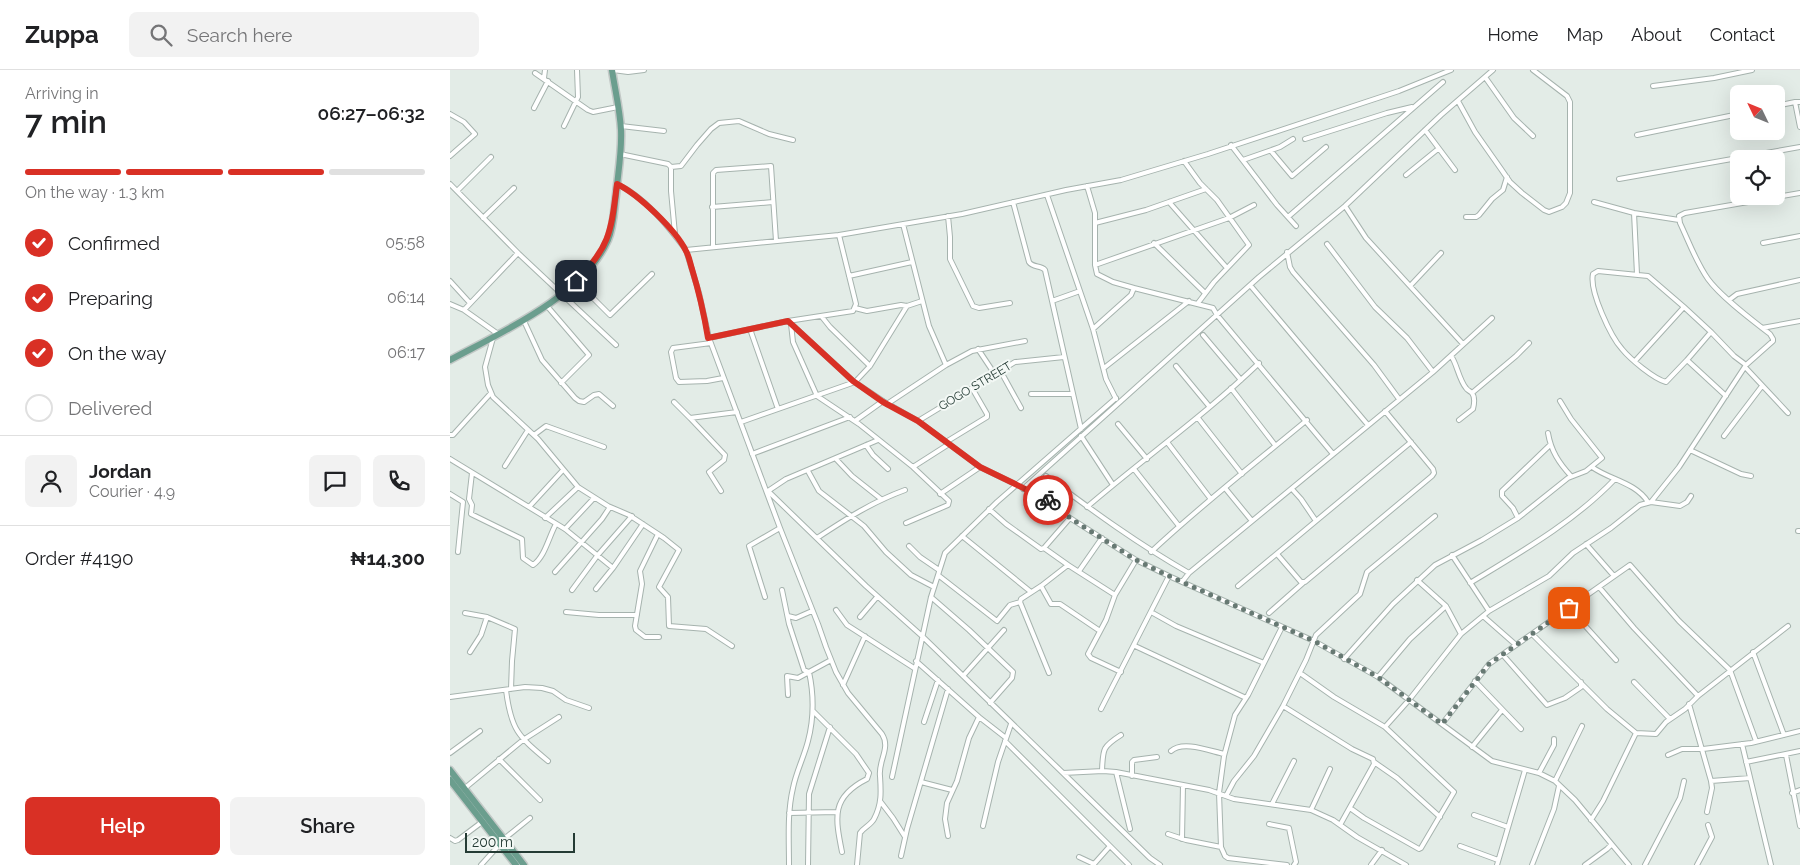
<!DOCTYPE html>
<meta charset="utf-8">
<style>
body{margin:0;font-family:Raleway,sans-serif;background:#f2f2f2;color:#202124;height:100vh;display:flex;flex-direction:column;font-size:19px;white-space:nowrap}
*{box-sizing:border-box;margin:0}
p{font-size:16px;color:#757577}
.icon{flex:none;width:28px;height:28px;fill:none;stroke:currentColor;stroke-width:2;stroke-linecap:round;stroke-linejoin:round}
.map{position:relative;flex:1;overflow:hidden}
.panel{display:flex;flex-direction:column;background:#fff;width:450px}
.panel>*{flex:none}
.needle{width:32px;rotate:313deg}
.buttons{position:absolute;left:1280px;top:15px;display:grid;gap:10px}
.buttons a{display:grid;place-items:center;width:55px;height:55px;border-radius:8px;background:#fff;box-shadow:0 5px 20px #0002;font-size:25px}
.scale{position:absolute;left:15px;bottom:12px;width:110px;box-sizing:border-box;padding-left:5px;border:2px solid #243b34;border-top:0;font-size:14px;line-height:18px;white-space:nowrap;color:#243b34;-webkit-text-stroke:4px #f3f8f5;paint-order:stroke}
.pin{position:absolute;display:grid;place-items:center;width:42px;height:42px;color:#fff;margin:-21px;border-radius:10px;box-shadow:0 2px 8px #0006}
.courier{position:absolute;display:grid;place-items:center;width:50px;height:50px;margin:-25px;border:4px solid #d93025;border-radius:50%;background:#fff;color:#222;box-shadow:0 1px 6px #0007}
.headline em{font-style:normal;font-weight:600}
.headline div{display:flex;flex-direction:column-reverse}
.headline{display:flex;align-items:center;justify-content:space-between;height:85px;padding:0 25px}
h1{font-size:32px;font-weight:600;line-height:38px}
.bar{display:grid;grid-template-columns:repeat(4,1fr);gap:8px 5px;align-content:center;height:60px;padding:0 25px}
.bar i{height:6px;border-radius:4px;background:#e0e0e0}
.bar .selected{background:#d93025}
.bar p{grid-column:span 4}
.line{display:flex;align-items:center;gap:12px;padding:0 25px;border-top:1px solid #e0e0e0}
.line div{flex:1}
.round{display:grid;place-items:center;flex:none;width:52px;height:52px;border-radius:8px;background:#f2f2f2}
ol{padding:0 25px;list-style:none}
li{display:flex;align-items:center;gap:15px;height:55px}
li p{margin-inline-start:auto}
li .icon{padding:5px;border-radius:50%;background:#d93025;color:#fff;stroke-width:4}
li:last-child{color:#757577}
li i{width:28px;height:28px;border:2px solid #e0e0e0;border-radius:50%}
.cta{display:flex;gap:10px;margin-top:auto;padding:10px 25px}
.cta a{flex:1;height:58px;border-radius:8px;background:#d93025;color:#fff;font-size:20px;font-weight:600;line-height:58px;text-align:center}
.cta a+a{background:#f2f2f2;color:#202124}
header{display:flex;align-items:center;gap:30px;box-sizing:border-box;height:70px;padding:0 25px;background:#fff;border-bottom:1px solid #e0e0e0}
header strong{font-size:24px}
nav{display:flex;gap:28px;margin-inline-start:auto;font-size:18px}
.search{width:350px;height:45px;background:#f2f2f2;display:flex;align-items:center;gap:12px;box-sizing:border-box;padding:0 18px;border-radius:8px;color:#757577;font-size:19px}
main{display:flex;flex:1;min-height:0}
.map>svg:first-child{display:block}
.lines{fill:none;stroke-linecap:round;stroke-linejoin:round}
.minor-casing{stroke:#a6b3ae;stroke-width:6}
.primary-casing{stroke:#c2c8c6;stroke-width:9}
.minor{stroke:#fff;stroke-width:4}
.primary{stroke:#6b9e8e;stroke-width:6}
.done{stroke:#677973;stroke-width:5;stroke-dasharray:0 9}
.route{stroke:#d93025;stroke-width:6}
.labels{text-anchor:middle;dominant-baseline:central;stroke-width:4;stroke-linejoin:round;paint-order:stroke}
.street-label{font-size:12px;fill:#243b34;stroke:#f3f8f5}
</style>
<header>
<strong>Zuppa</strong>
<div class="search"><svg class="icon" aria-label="search" viewBox="0 0 24 24"><circle cx="10" cy="10" r="6"/><path d="M15 15l6 6"/></svg>Search here</div>
<nav><a>Home</a><a>Map</a><a>About</a><a>Contact</a></nav>
</header>
<main>
<section class="panel">
<div class="headline"><div><h1>7 min</h1><p>Arriving in</p></div><em>06:27–06:32</em></div>
<div class="bar"><i class="selected"></i><i class="selected"></i><i class="selected"></i><i></i><p>On the way · 1.3 km</p></div>
<ol>
<li><svg class="icon" aria-label="check" viewBox="0 0 24 24"><path d="M5 12l5 5 9-10"/></svg>Confirmed<p>05:58</p></li>
<li><svg class="icon" aria-label="check" viewBox="0 0 24 24"><path d="M5 12l5 5 9-10"/></svg>Preparing<p>06:14</p></li>
<li><svg class="icon" aria-label="check" viewBox="0 0 24 24"><path d="M5 12l5 5 9-10"/></svg>On the way<p>06:17</p></li>
<li><i></i>Delivered</li>
</ol>
<div class="line" style="height:90px"><a class="round"><svg class="icon" aria-label="person" viewBox="0 0 24 24"><circle cx="12" cy="8" r="4"/><path d="M4 21q1-7 8-7t8 7"/></svg></a><div><b>Jordan</b><p>Courier · 4.9</p></div><a class="round"><svg class="icon" aria-label="chat" viewBox="0 0 24 24"><path d="M4 5h16v11H9l-5 4z"/></svg></a><a class="round"><svg class="icon" aria-label="phone" viewBox="0 0 24 24"><path d="M5 4h4l2 5-3 2q2 4 5 5l2-3 5 2v4C11 20 4 13 5 4z"/></svg></a></div>
<div class="line" style="height:65px"><div>Order #4190</div><b>₦14,300</b></div>
<div class="cta"><a>Help</a><a>Share</a></div>
</section>
<div class="map">
<svg width="1350" height="795" viewBox="0 0 1350 795">
<rect width="100%" height="100%" fill="#e3ece7"/>
<g class="lines">
<g class="minor-casing">
<path id="minor" d="M163,0l15,2 16,-2
M85,3l53,37 5,2 25,-5
M1035,7l29,41 19,18
M94,8l1,-8
M1203,16l61,-8 38,-8
M1008,31l17,31 26,37 9,13 12,11 22,17 5,2 13,-5 4,-4 4,-10v-91l-3,-6 -34,-26
M1350,32h-5l5,25
M1326,36l19,-4
M84,38l14,-27
M0,44l14,8 11,12 -25,22
M114,56l14,-29 -1,-27
M171,56l43,5
M975,60l30,40
M1187,65l102,-21
M855,69l82,-26 25,-6
M781,75l46,60 19,21
M821,81l21,25 34,-29
M170,84l48,10 3,3v24l4,43
M793,90l37,-13 13,-8
M734,91l16,22 17,17 32,45 -35,37 -16,21
M221,97l10,-1 16,-21 14,-16 8,-6 20,-2 30,13 24,6
M956,105l32,-26
M1169,109l181,-32
M0,114l69,70 97,91
M167,114c29,14 50,41 69,66l153,-15 123,-21 104,-24 55,-10 87,-26 191,-63 52,-21
M637,116l8,27v52l2,9 16,8 21,6 -3,7 -38,34
M7,121l34,-34
M597,125l46,134 13,50 10,20
M563,132l16,60c4,6 12,3 16,8l36,159
M719,132l58,66
M1144,132l40,11 45,7
M895,136l21,32 97,106
M262,137l61,-5
M1184,143l3,61
M498,146l2,21v22l23,47 6,2 31,-5
M838,147l155,-135
M1016,147h10l3,-2 13,-16 11,-9 4,-13
M33,148l31,-30
M645,153l51,-13 60,-21
M453,154l26,102 17,39
M704,173l51,50
M1313,173l37,-7
M877,174l48,63 32,31 26,34
M263,177v-74l3,-3 55,-4 5,75
M236,180l13,43 10,45 71,190 38,96 8,23 10,25 12,21 34,41c9,14 -4,27 -2,42 1,15 2,28 -6,43 -3,6 -10,8 -14,14l-3,32
M837,182l3,15 3,5 81,93 25,34
M645,195l134,-47 25,-13
M399,206l63,-14
M0,211l20,22
M126,211l34,34 42,-41
M800,215l118,140
M960,216l31,-33
M684,218l79,20 4,7 116,139
M1279,230l8,-6 63,-14
M602,231l28,-10
M0,234l14,6 34,24
M97,236l42,49 -28,28
M1234,237l-36,-31 -50,-5 -5,3c-4,17 18,63 29,75 8,10 32,30 44,33l21,-22
M405,238l12,3 34,-6 6,1 15,-5
M14,240l54,-57
M372,247l8,10 40,39
M74,251l18,39 33,38 4,3 5,1 10,-7 5,-1 14,12
M338,251l65,-10 3,-7 -17,-69
M341,254l2,18 24,54 42,28 54,43 36,34 -1,4 -42,18
M1312,258l38,-7
M300,259l28,80
M753,265l38,45
M43,268l-8,29 3,18 5,12 45,42 40,48 30,19 21,9 35,23 15,12 -20,37 9,10 1,29 37,3 26,17
M259,268l79,-17 65,60 30,20 35,20 62,46 68,33 22,18 66,42 35,17 143,64 64,36 114,84 47,12 16,8 20,19 54,65
M261,273l-38,5 -2,4 5,26 3,4 28,-1 16,-3
M528,279l16,24
M1001,286c5,5 8,24 15,32 1,2 4,3 6,5 3,4 2,12 1,16l-14,11
M1185,291l49,-54 27,25
M726,296l33,40
M1295,297l43,46
M654,298l85,-67
M550,300l21,38
M781,318l44,57
M1022,323l44,-37 13,-13
M581,324h42
M1276,326l-39,-36 24,-28 23,24 12,9
M224,332l16,16 47,-6
M437,334l59,-39 26,-14 53,-10
M240,348l35,37 -1,5 -15,12 12,19
M748,348l44,56
M405,351l28,-20
M468,351l97,-59 49,-5
M291,352l114,-40 15,-16 37,-60
M668,354l29,35
M1098,363c3,18 11,30 23,43
M0,365h3l38,-42
M84,365l12,-9 58,21
M631,366l32,49
M1274,366l38,-50
M428,370l-92,39 -18,12 98,95 56,50 141,137 40,-2 13,1 93,18 25,9 77,11 22,10 24,17 49,28
M496,372l41,-25v-3l-15,-26
M717,372l43,56
M416,375l7,10 15,14
M1240,380l51,24 10,2
M302,384l98,-37
M0,389l115,70 48,39
M386,389l16,17 29,23
M55,396l23,-36
M463,397l36,-23
M1142,397c18,13 43,15 56,35
M684,399l45,57
M358,401l11,20 45,35 22,26 25,23 23,12
M22,403l-3,26 3,6 -1,9 51,25 1,19 10,7c12,-8 16,-29 23,-41
M596,406c47,35 92,68 143,97
M775,418l27,33
M573,419l236,-212 86,-71 96,-91 52,-45
M0,424l13,8 -5,50
M490,424l40,-27
M1201,432l28,-35 67,-102 27,-24v-2l-3,-5c-18,-14 -49,-37 -62,-55 -12,-17 -19,-37 -28,-56l-1,-7 6,-3 115,-20
M79,437l34,-37
M637,437c57,-49 118,-92 172,-144
M539,439l17,15 35,25 3,-1 26,-30
M95,448l33,-31
M1068,448l-5,-10 -11,-12v-5l48,-46
M866,451l95,-79
M115,459l29,-31
M1348,461h2
M208,464l-18,37 2,13 -7,42 1,4 9,7h14
M512,466l69,56
M367,468c29,-19 55,-36 88,-48
M1136,474l28,32
M459,476l11,11 19,13
M594,478l24,17
M701,482c50,-47 103,-88 156,-132
M827,484l24,28h4l127,-106 2,-3 -1,-4 -48,-58
M1002,485l37,56
M629,501l23,-33
M105,502l47,-53 8,-12
M488,505l59,46 13,-16 10,-3 1,-3 20,-13 27,-21 47,30
M967,510l29,26 15,28
M732,512l7,-9 244,-201 59,-54
M1020,513c51,-31 104,-61 145,-104
M591,516l10,18h9l40,27
M788,516l78,-65 -15,-22 -9,-10
M1149,517l35,41 64,68
M146,519l17,-21 30,-44
M122,520l25,-34 35,-40
M332,520l7,34 15,46 5,2 22,-12
M315,527l-16,-51 31,-18
M481,527l38,33 44,42 -1,6 -22,25
M570,532l29,71
M1119,538l47,52
M386,540l11,15 67,43
M116,542l33,3h38
M701,542l25,14 88,37
M15,543l22,4 28,12 -3,32 -1,28
M819,543l34,-30
M338,546l8,2 16,-7
M1033,546l33,29
M410,547l17,-20
M832,557l-34,68 -13,20 -11,41 -5,37 2,54 4,9 3,2 59,7
M1083,565l74,74 29,24
M685,576l111,52
M20,582l11,-17 6,-18
M1303,582l31,83
M1053,585l44,50 18,-7 16,-11v-5
M894,589l49,-55 42,-39 47,-25 36,-22 50,-40 18,-7 16,-13 -31,-39 -11,-18
M466,591l63,56
M671,602l-30,-14 -3,-4 18,-34 9,-25 21,-35
M850,603l34,24 51,30 69,65 -33,56 -2,1 -55,-31 -14,-10
M513,606l41,-46
M928,607l32,-38 36,-33
M1025,611l46,48
M1184,612l36,37
M393,615l22,-49
M56,620c5,40 12,46 42,71
M338,625l-1,-19 11,2 11,-6c5,23 5,46 -1,69 -4,16 -12,31 -15,47 -6,25 -4,52 -4,77
M0,627l75,-10 17,1 11,3 13,9 23,8
M1239,634l22,77 1,7 -5,24
M833,636l69,43 21,10 1,5 -34,61
M651,639l68,-133
M363,641l43,43 13,19 -2,6c-36,18 -32,38 -25,73
M474,652l14,-42
M992,654l47,-60 141,-99 49,56 51,49 26,71
M935,657l24,-27 52,-66 28,-23 60,-35 24,-23 38,-25 29,-23 11,-3 29,4 7,-4 4,-6
M555,671l124,124
M1292,674l29,121
M1022,677l30,-37
M721,681c12,-11 39,0 53,3
M0,683l30,-22
M1218,685l14,-6h21l48,-6 49,-12
M1336,685l14,71
M49,689l41,41
M924,692l23,16 43,39
M1296,692l54,-11
M652,701c1,-22 0,-24 19,-36
M666,702l14,57
M613,703l87,85 10,7
M1089,703l15,-28v-6
M682,706v-14l2,-2 23,-3
M442,707l39,-180 14,-44 52,-51 119,-104
M1105,711l27,-55
M1261,711l39,-3
M471,712l31,8
M15,718l58,-48 36,-23
M1342,723l8,-3
M776,726l8,-15 20,-25 29,-50 23,-46 10,-25 44,-41 7,-22 68,-56
M430,731l13,17 12,19
M822,734l22,-43
M861,740l19,-41
M339,743l48,-1
M1024,745l34,12
M1141,750l12,-19 33,-68 20,1 10,-12 19,-13 13,-13 90,-70
M819,754l20,4 7,34 -2,3
M533,756l15,-64 13,-38
M718,764l18,6 35,7
M498,766l-3,-17 2,-16 10,-22 12,-43 10,-21 27,21
M0,768l5,3 3,-1 24,-18
M54,769l26,-21
M732,769l1,-54
M1010,776l38,14
M451,786l6,-27 41,-140
M629,787l15,7 16,-18
M31,795l19,-21
M358,795l1,-71 21,-67
M921,795l11,-15
M1047,795l28,-95
M1082,795l22,-56 5,-23
M1135,795l22,-16 4,-4
M1195,795l35,-67 4,-17
M1247,795l15,-28 -4,-12"/>
</g>
<g class="primary-casing">
<path id="primary" d="M0,290c52,-28 133,-64 158,-120 6,-14 6,-31 8,-45 2,-22 6,-43 5,-65 -1,-20 -6,-40 -9,-60
M0,700l74,95
M0,710l66,85"/>
</g>
<use href="#minor" class="minor"/>
<use href="#primary" class="primary"/>
</g>
<g class="lines">
<path class="done" d="M598,430l22,18 66,42 35,17 143,64 64,36 64,47 47,-60 80,-56"/>
<path class="route" d="M126,211c35,-35 35,-51 41,-97 21,10 59,46 69,67 3,5 4,12 6,18 7,23 12,45 16,69l80,-17 65,60 30,21 35,19 62,46 68,33"/>
</g>
<g class="labels">
<g class="street-label">
<text transform="translate(525 316) rotate(-31)">GOGO STREET</text>
</g>
</g>
</svg>
<div class="buttons">
<a><svg class="needle" viewBox="-14 -14 28 28"><path d="M0-13l5 13h-10z" fill="#e53935"/><path d="M0 13l5-13h-10z" fill="#757577"/></svg></a>
<a><svg class="icon" aria-label="locate" viewBox="0 0 24 24"><circle cx="12" cy="12" r="6"/><path d="M12 2v4M12 18v4M2 12h4M18 12h4"/></svg></a>
</div>
<div class="scale">200 m</div>
<div class="pin" style="left:1119px;top:538px;background:#ea580c"><svg class="icon" aria-label="bag" viewBox="0 0 24 24"><path d="M5 8h14l-1 12H6zM9 8a3 3 0 0 1 6 0"/></svg></div>
<div class="pin" style="left:126px;top:211px;background:#1f2937"><svg class="icon" aria-label="home" viewBox="0 0 24 24"><path d="M3 11l9-7 9 7M6 9v11h12V9"/></svg></div>
<div class="courier" style="left:598px;top:430px"><svg class="icon" aria-label="bike" viewBox="0 0 24 24"><circle cx="6" cy="16" r="4"/><circle cx="18" cy="16" r="4"/><path d="M6 16l4-8h5l3 8M10 8l3 8H6M13 5h3"/></svg></div>
</div>
</main>
